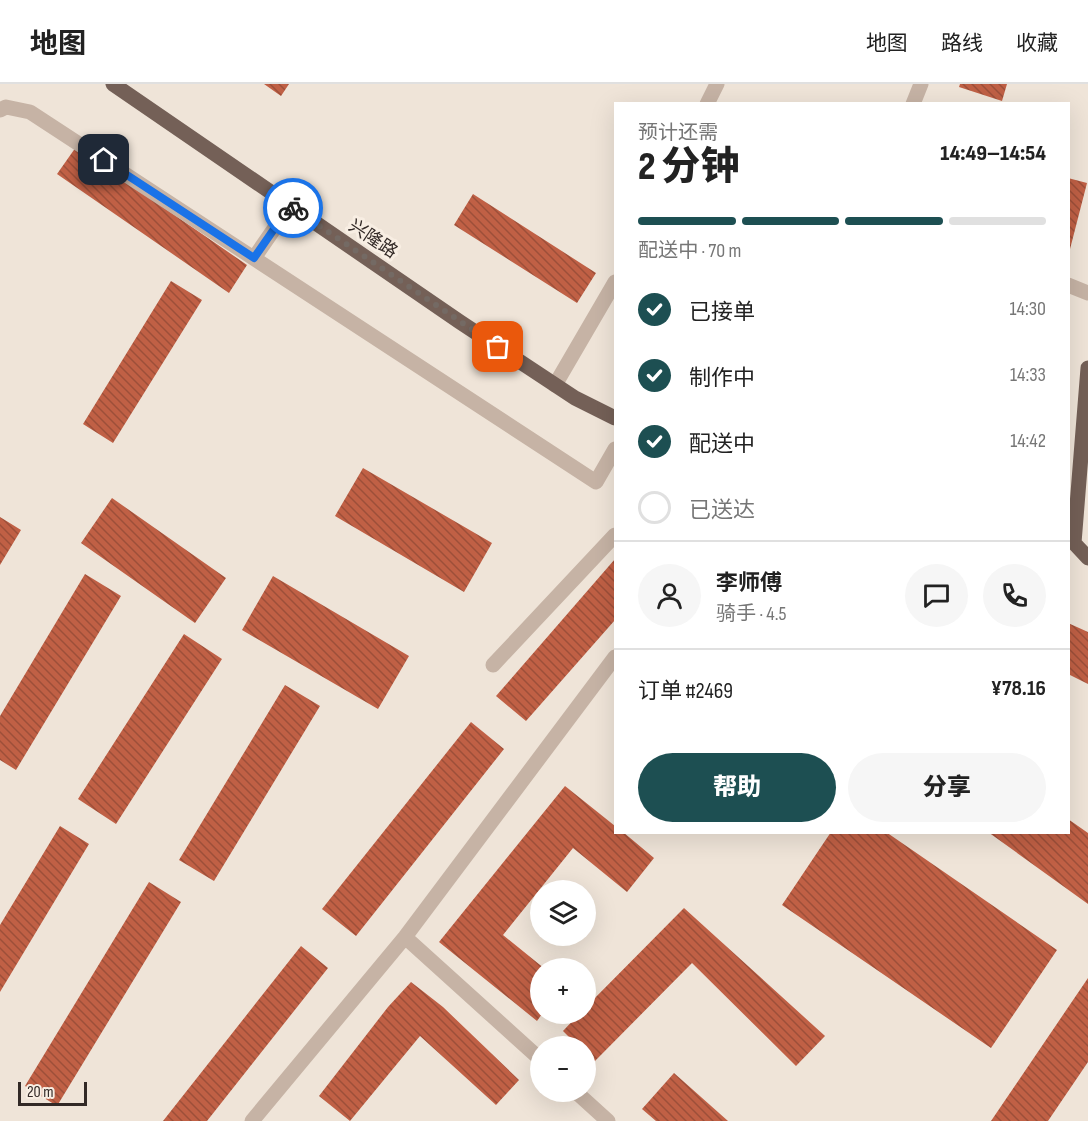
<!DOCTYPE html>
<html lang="zh">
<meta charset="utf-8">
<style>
body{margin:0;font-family:"Sofia Sans Condensed","Noto Sans SC",sans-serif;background:#f6f6f6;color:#222;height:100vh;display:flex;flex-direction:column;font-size:22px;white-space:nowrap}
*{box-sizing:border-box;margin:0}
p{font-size:20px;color:#767676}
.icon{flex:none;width:33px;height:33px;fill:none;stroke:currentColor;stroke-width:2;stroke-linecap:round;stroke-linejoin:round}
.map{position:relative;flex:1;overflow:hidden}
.panel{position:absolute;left:614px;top:18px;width:456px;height:732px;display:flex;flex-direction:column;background:#fff;border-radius:0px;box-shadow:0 6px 24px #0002}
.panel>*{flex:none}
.buttons{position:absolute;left:530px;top:796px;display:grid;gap:12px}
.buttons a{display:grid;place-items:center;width:66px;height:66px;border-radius:50%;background:#fff;box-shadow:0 6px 24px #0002;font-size:30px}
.scale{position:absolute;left:18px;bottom:15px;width:69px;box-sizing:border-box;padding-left:6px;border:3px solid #322926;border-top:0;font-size:16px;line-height:21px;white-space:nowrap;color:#322926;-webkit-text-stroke:4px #f8eee3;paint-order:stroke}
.pin{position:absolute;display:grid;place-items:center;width:51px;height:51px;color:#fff;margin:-26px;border-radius:12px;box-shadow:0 3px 9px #0006}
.courier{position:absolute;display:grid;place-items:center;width:60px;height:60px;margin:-30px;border:4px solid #1a73e8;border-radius:50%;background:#fff;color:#222;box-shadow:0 2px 8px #0007}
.headline em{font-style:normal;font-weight:800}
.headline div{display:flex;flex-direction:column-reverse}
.headline{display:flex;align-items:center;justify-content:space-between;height:102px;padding:0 24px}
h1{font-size:39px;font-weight:800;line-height:45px}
.bar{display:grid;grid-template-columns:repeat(4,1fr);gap:9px 6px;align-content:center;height:72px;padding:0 24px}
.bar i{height:8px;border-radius:4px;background:#e0e0e0}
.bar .active{background:#1d4f52}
.bar p{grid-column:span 4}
.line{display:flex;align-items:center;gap:15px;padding:0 24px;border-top:2px solid #e0e0e0}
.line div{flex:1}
.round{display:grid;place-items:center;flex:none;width:63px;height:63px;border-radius:32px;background:#f6f6f6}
ol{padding:0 24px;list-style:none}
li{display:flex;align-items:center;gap:18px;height:66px}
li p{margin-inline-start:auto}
li .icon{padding:6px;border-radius:50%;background:#1d4f52;color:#fff;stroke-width:4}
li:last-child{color:#767676}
li i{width:33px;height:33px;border:3px solid #e0e0e0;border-radius:50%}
.primary-button{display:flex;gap:12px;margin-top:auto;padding:12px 24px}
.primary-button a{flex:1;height:69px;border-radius:36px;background:#1d4f52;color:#fff;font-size:24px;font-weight:800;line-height:69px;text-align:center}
.primary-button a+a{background:#f6f6f6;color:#222}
header{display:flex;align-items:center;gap:36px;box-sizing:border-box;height:84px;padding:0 30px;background:#fff;border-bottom:2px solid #e0e0e0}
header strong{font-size:28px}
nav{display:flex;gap:33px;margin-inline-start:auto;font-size:21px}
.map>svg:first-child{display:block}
.building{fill:url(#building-back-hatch)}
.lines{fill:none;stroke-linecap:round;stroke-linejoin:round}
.minor{stroke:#c6b3a5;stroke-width:15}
.major{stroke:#746057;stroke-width:15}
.done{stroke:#746a64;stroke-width:6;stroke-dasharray:0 10.8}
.route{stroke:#1a73e8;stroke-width:8}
.labels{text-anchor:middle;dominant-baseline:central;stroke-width:6;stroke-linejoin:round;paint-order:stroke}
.street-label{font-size:18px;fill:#322926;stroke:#f8eee3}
</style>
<header>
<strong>地图</strong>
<nav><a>地图</a><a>路线</a><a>收藏</a></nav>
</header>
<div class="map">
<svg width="1088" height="1037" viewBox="0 0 1088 1037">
<defs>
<pattern id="building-back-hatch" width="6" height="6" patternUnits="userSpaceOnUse" patternTransform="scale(1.5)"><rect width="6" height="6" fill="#c06045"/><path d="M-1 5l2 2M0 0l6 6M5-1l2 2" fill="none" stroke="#9d4f39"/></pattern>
</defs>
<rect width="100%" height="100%" fill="#efe4d8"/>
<path class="building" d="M264,0h25l-8,12z
M960,0h47l-5,17 -43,-14z
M76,63l171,118 -18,28 -172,-119z
M1068,94l19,5 -18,70h-1z
M473,110l123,79 -19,30 -123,-78z
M171,197l31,19 -89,143 -30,-19z
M363,384l129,75 -28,49 -129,-76z
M112,414l114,80 -31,45 -114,-80z
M0,433l21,13 -21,35z
M615,475v61l-89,101 -30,-25z
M85,490l36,22 -105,174 -16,-10v-44z
M273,492l136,80 -31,53 -136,-79z
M1068,539l20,9v52l-20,-10z
M184,550l38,25 -106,165 -38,-25z
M285,601l35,21 -106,175 -35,-21z
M471,638l33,27 -148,187 -34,-27z
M565,702l50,40v6h8l31,26 -27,34 -54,-44 -70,87 42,34h-5v45h2l-5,7 -98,-79z
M1068,735l20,14v71l-100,-72h80z
M60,742l29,18 -89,148v-67z
M831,748h55l171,118 -66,98 -209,-143z
M149,798l32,20 -124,204 -32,-20z
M684,824l141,128 -29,30 -104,-103 -98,99 -9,-9v-6h-6l-16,-16 16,-17h6v-6z
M301,862l27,22 -121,153h-44z
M1088,894v84l-40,59h-57z
M411,898l32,25 76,73 -23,25 -76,-69 -70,85 -31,-25 69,-89z
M674,989l54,48h-72l-14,-12z"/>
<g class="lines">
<path class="minor" d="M707,20l10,-20
M913,20l8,-20
M0,26l6,-3 24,5 566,370 19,-33
M254,174l36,-52
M1068,201l20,8
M555,301l60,-103
M493,581l122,-130
M405,853l135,122
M576,1008l32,29
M252,1037l153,-184 210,-280"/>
<path class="major" d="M113,0l347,238 115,76 40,20
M1074,459l14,-175
M1074,459l14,15"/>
</g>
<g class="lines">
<path class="done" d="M293,124l205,139"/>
<path class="route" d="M104,76l150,98 36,-52 3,2"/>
</g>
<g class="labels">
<g class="street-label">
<text transform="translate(373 155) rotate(34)">兴隆路</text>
</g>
</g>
</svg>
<div class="buttons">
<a><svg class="icon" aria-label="layers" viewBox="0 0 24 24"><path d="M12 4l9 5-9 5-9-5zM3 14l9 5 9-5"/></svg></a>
<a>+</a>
<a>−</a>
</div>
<div class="scale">20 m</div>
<div class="pin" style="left:498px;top:263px;background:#ea580c"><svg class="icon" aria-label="bag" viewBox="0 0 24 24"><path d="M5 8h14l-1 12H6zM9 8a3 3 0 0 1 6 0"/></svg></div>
<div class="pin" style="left:104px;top:76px;background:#1f2937"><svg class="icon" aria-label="home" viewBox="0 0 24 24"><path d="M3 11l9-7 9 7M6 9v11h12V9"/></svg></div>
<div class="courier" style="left:293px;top:124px"><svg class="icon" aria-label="bike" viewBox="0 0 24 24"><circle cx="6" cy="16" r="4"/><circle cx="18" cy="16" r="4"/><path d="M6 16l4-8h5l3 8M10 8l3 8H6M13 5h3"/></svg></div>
<section class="panel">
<div class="headline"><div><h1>2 分钟</h1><p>预计还需</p></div><em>14:49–14:54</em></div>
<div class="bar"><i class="active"></i><i class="active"></i><i class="active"></i><i></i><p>配送中 · 70 m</p></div>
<ol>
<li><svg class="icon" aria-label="check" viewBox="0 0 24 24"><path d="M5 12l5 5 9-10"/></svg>已接单<p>14:30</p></li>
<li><svg class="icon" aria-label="check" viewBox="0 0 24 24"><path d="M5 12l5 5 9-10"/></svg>制作中<p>14:33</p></li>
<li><svg class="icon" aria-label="check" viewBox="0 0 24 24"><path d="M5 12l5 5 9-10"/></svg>配送中<p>14:42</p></li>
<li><i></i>已送达</li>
</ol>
<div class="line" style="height:108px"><a class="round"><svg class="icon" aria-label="person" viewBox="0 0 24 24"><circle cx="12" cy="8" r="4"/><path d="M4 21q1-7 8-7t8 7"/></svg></a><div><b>李师傅</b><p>骑手 · 4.5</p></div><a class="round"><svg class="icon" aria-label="chat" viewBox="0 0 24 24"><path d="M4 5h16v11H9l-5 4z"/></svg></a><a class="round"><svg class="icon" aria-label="phone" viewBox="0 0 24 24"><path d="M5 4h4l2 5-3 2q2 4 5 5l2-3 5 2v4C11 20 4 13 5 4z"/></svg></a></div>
<div class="line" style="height:78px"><div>订单 #2469</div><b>¥78.16</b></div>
<div class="primary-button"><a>帮助</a><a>分享</a></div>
</section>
</div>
